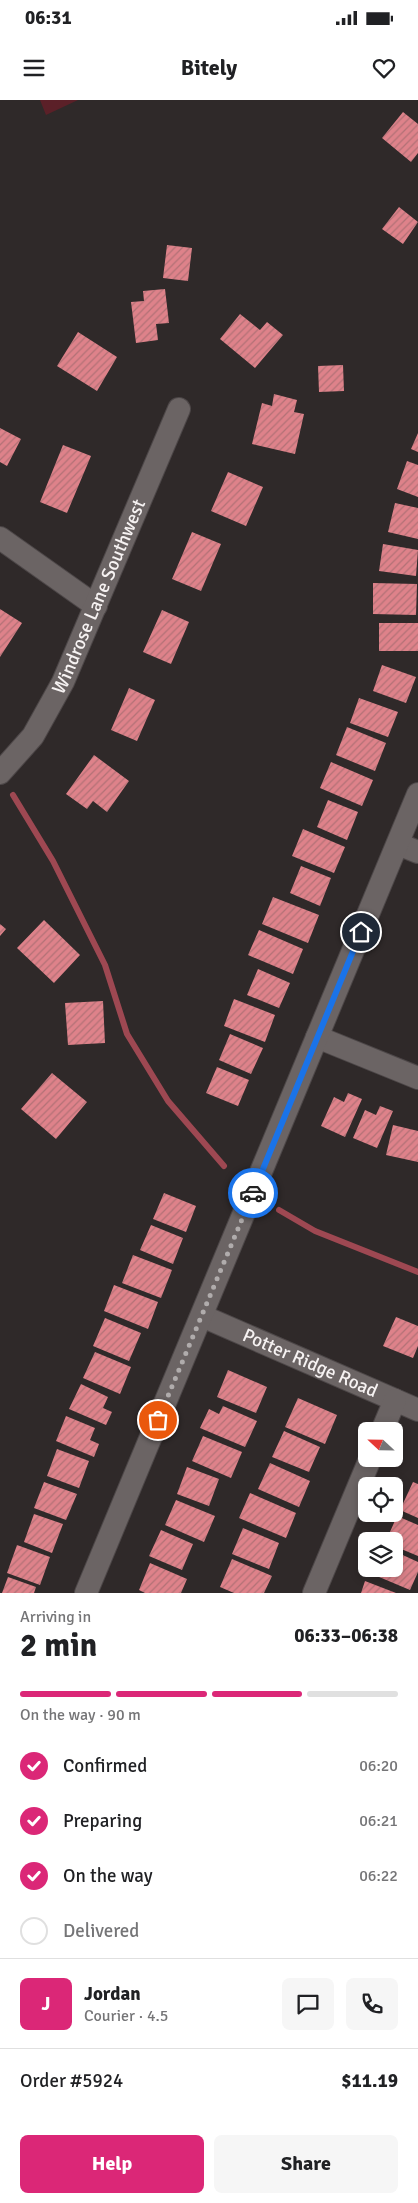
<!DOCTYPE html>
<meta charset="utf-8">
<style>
body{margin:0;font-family:Signika,sans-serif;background:#f6f6f6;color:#202124;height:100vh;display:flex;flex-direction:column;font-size:19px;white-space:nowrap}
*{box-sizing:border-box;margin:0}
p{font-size:16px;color:#757577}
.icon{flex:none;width:28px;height:28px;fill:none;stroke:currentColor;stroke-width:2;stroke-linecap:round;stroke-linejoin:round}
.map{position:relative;height:1493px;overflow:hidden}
.panel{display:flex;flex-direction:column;background:#fff;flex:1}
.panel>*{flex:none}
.needle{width:32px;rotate:292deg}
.controls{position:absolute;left:358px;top:1322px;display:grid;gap:10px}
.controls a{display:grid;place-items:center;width:45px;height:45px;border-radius:8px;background:#fff;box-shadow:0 2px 8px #0003;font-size:25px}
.pin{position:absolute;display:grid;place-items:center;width:42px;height:42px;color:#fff;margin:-21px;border:2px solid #fff;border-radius:50%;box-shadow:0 1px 5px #0007}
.courier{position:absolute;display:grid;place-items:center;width:50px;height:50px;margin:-25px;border:4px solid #1a73e8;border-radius:50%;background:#fff;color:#222;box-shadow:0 1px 6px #0007}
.overview em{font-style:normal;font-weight:700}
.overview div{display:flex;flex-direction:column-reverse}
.overview{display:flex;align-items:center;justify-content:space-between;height:85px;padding:0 20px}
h1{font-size:32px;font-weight:700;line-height:38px}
.bar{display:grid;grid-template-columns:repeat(4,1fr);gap:8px 5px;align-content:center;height:60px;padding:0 20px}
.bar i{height:6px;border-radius:4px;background:#e0e0e0}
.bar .active{background:#db2777}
.bar p{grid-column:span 4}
.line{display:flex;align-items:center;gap:12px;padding:0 20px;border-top:1px solid #e0e0e0}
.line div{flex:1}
.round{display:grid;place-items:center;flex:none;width:52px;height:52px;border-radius:8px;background:#f6f6f6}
ol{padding:0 20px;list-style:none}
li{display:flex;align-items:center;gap:15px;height:55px}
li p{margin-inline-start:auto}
li .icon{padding:5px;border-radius:50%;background:#db2777;color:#fff;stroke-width:4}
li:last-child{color:#757577}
li i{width:28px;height:28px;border:2px solid #e0e0e0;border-radius:50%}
.primary-button{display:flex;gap:10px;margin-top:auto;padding:10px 20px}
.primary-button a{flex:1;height:58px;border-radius:8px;background:#db2777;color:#fff;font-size:20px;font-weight:700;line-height:58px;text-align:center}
.primary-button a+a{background:#f6f6f6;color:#202124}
.status{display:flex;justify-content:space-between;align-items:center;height:35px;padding:0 25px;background:#fff;direction:ltr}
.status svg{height:14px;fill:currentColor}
header{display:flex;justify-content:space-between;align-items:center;height:65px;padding:0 20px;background:#fff;font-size:22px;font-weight:700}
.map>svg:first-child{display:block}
.pitch{fill:#5b2028}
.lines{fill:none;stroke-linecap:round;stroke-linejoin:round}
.stream{stroke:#9e4852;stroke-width:6}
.building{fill:url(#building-hatch)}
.minor-casing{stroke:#4d4748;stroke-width:24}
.minor{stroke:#6b6464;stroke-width:22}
.done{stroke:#b0acac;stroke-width:5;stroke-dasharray:0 9}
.route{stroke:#1a73e8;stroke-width:6}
.labels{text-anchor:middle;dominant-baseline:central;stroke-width:5;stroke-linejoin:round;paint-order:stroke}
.street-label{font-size:19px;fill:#f6f2f2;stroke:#251f1f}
</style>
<div class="status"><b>06:31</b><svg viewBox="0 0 49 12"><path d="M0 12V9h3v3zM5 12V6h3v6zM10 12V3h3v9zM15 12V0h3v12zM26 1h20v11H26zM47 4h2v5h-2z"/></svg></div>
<header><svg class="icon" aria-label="menu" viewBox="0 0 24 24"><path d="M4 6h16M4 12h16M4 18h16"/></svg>Bitely<svg class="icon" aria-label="heart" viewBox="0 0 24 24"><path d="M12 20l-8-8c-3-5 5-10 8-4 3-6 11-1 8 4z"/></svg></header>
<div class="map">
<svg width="418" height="1493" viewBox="0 0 418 1493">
<defs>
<pattern id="building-hatch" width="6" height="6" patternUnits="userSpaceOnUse" patternTransform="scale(1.25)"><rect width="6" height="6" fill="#de828a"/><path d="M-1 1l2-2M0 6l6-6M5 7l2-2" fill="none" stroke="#b27176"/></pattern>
</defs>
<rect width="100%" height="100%" fill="#2f2929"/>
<path class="pitch" d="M40,0h38l-32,15z"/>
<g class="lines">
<path class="stream" d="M13,695l40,66 52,104 22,69 41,67 56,65
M279,1110l36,21 103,41"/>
</g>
<path class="building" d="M403,12l15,12v29l-7,9 -29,-24z
M399,107l19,15 -15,22 -21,-15z
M167,145l25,3 -4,33 -25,-3z
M165,189l4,34 -13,1 2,16 -22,3 -5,-41 13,-1 -1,-10z
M240,214l20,16 7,-8 16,13 -28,33 -35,-29z
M78,232l39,25 -20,34 -40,-25z
M343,265l1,26 -25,1 -1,-26z
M274,294l23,6 -3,12 10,2 -9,40 -43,-10 10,-41 10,3z
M0,328l21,11 -14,27 -7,-4z
M418,333v19l-7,-3z
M63,345l28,11 -24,57 -27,-11z
M407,361l11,4v32l-21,-8z
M228,372l35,15 -17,39 -35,-15z
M395,403l23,5v31l-30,-7z
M192,432l29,12 -20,47 -29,-12z
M383,444l35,6 -2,26 -37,-5z
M373,483l44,1 -1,31 -43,-1z
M0,509l22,14 -22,34z
M162,510l27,12 -18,42 -28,-12z
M379,523h39v28h-39z
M382,565l34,12 -10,26 -33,-12z
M129,588l26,12 -18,41 -26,-11z
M359,598l39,14 -10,25 -38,-14z
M347,627l39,16 -11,28 -39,-16z
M94,655l35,26 -22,31 -14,-11 -6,8 -21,-15z
M331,662l42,18 -11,26 -42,-18z
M328,700l30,12 -11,28 -30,-13z
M303,729l42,18 -11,26 -42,-17z
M301,766l30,12 -11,28 -30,-13z
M273,797l46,18 -11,28 -46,-19z
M44,820l36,35 -26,28 -37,-35z
M0,824l6,5 -6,7z
M259,830l44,19 -10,25 -45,-19z
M258,869l32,14 -11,25 -32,-13z
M234,899l41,16 -10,27 -41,-16z
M103,901l2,42 -37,2 -3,-42z
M230,934l33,14 -12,26 -32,-14z
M217,967l32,13 -11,26 -32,-13z
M52,973l35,29 -31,37 -35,-30z
M348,993l14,6 -17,38 -24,-11 13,-29 10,5z
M380,1006l13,5 -16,37 -24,-10 12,-28 11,5z
M393,1025l25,6v31l-32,-7z
M164,1093l32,13 -10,26 -33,-13z
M151,1125l32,13 -10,26 -33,-14z
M133,1155l39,15 -11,28 -39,-15z
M114,1185l44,17 -10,27 -44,-18z
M396,1217l22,9v20l-5,12 -30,-12z
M105,1218l36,15 -12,28 -36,-15z
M95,1252l36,15 -11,27 -37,-16z
M228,1270l39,17 -11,26 -39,-16z
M81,1284l27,13 -5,11 9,4 -6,13 -37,-16z
M298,1298l39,17 -12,29 -40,-17z
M223,1306l34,15 -12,26 -45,-19 9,-19 10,5z
M66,1316l29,12 -5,12 9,4 -5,13 -38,-16z
M284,1331l36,16 -11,25 -37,-15z
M203,1336l39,16 -11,26 -39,-17z
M57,1349l32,12 -10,27 -32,-12z
M270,1363l40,18 -11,26 -41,-18z
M187,1367l32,12 -10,27 -32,-12z
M44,1382l33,12 -11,26 -32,-12z
M413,1382l5,2v34l-18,-8z
M250,1393l46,20 -10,25 -47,-20z
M176,1400l39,16 -11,26 -39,-17z
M34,1414l29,10 -11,29 -28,-11z
M397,1416l21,9v31l-24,-10v-5h-8z
M243,1428l36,15 -10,26 -37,-15z
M161,1430l32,14 -11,26 -33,-14z
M17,1445l33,12 -10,28 -33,-12z
M394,1451l24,11v10l-8,18 -38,-16 3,-5h19z
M232,1459l40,17 -8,17h-30l-14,-6z
M150,1463l37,16 -6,14h-36l-6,-3z
M8,1477l28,10 -2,6h-32z
M365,1481l31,12h-35z"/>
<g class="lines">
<g class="minor-casing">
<g id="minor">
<path d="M0,438l96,68"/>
<path id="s1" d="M0,673l33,-37 30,-54 116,-273"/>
<path d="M398,744l20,8"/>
<path d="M317,937l101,41"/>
<path id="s2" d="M202,1216l216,94"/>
<path d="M382,1331l13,-31"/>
<path d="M86,1493l332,-799"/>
<path d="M314,1493l56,-134"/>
</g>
</g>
<use href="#minor" class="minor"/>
</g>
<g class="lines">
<path class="done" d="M158,1320l95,-227"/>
<path class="route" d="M253,1093l108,-261"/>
</g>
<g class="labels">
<g class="street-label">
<text stroke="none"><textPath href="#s1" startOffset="204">Windrose Lane Southwest</textPath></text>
<text stroke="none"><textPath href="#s2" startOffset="118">Potter Ridge Road</textPath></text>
</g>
</g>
</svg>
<div class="controls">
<a><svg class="needle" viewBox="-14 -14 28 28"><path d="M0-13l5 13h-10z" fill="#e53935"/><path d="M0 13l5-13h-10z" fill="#757577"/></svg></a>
<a><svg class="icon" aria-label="locate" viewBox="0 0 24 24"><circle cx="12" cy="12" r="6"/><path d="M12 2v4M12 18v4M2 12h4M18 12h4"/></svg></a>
<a><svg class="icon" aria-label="layers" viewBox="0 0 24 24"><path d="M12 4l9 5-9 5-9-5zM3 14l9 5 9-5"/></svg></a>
</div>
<div class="pin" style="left:158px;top:1320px;background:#ea580c"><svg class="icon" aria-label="bag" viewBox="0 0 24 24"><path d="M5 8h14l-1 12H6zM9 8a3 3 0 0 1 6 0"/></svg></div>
<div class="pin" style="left:361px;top:832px;background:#1f2937"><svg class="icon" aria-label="home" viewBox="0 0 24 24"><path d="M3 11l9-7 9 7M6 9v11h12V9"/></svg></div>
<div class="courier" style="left:253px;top:1093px"><svg class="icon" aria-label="car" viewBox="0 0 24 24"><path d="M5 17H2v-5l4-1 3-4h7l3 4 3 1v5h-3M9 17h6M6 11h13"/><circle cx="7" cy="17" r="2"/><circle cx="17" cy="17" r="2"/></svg></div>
</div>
<section class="panel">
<div class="overview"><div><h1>2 min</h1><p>Arriving in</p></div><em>06:33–06:38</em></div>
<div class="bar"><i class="active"></i><i class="active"></i><i class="active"></i><i></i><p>On the way · 90 m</p></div>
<ol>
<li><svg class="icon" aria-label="check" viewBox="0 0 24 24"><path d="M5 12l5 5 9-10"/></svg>Confirmed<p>06:20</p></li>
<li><svg class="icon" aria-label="check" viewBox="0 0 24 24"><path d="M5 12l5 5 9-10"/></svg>Preparing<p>06:21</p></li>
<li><svg class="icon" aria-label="check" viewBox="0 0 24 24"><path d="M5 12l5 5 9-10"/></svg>On the way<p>06:22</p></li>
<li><i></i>Delivered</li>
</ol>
<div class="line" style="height:90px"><b class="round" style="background:#db2777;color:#fff">J</b><div><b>Jordan</b><p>Courier · 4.5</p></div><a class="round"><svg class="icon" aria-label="chat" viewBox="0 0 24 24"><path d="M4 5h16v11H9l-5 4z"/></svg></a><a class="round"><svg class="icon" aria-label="phone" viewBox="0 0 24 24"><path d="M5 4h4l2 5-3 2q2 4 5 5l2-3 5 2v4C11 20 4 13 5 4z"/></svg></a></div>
<div class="line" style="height:65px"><div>Order #5924</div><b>$11.19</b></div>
<div class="primary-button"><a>Help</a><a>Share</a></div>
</section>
